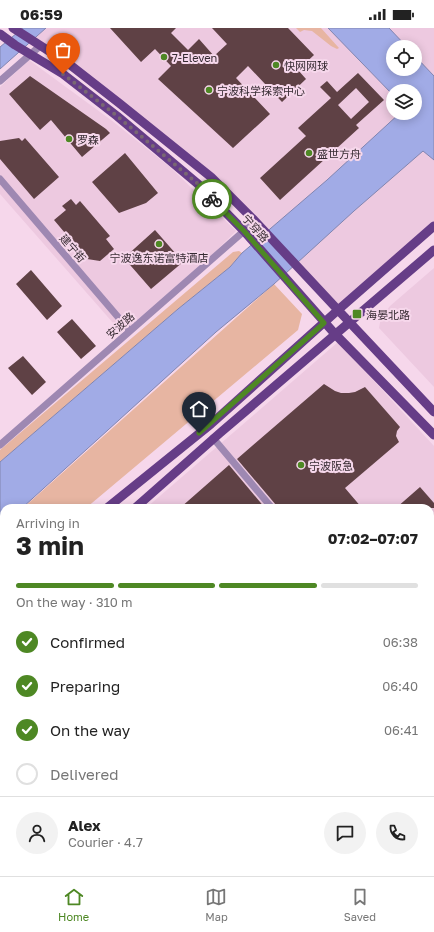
<!DOCTYPE html>
<meta charset="utf-8">
<style>
body{margin:0;font-family:"Golos Text","Noto Sans SC",sans-serif;background:#f2f2f2;color:#222;height:100vh;display:flex;flex-direction:column;font-size:15px;white-space:nowrap}
*{box-sizing:border-box;margin:0}
p{font-size:13px;color:#767676}
.icon{flex:none;width:22px;height:22px;fill:none;stroke:currentColor;stroke-width:2;stroke-linecap:round;stroke-linejoin:round}
.map{position:relative;flex:1;overflow:hidden}
.sheet{position:absolute;left:0px;top:476px;width:434px;height:372px;display:flex;flex-direction:column;background:#fff;border-radius:12px 12px 0 0;box-shadow:0 2px 10px #0003}
.sheet>*{flex:none}
.tools{position:absolute;left:386px;top:12px;display:grid;gap:8px}
.tools a{display:grid;place-items:center;width:36px;height:36px;border-radius:50%;background:#fff;box-shadow:0 2px 10px #0003;font-size:20px}
.pin{position:absolute;display:grid;place-items:center;width:34px;height:34px;color:#fff;margin:-41px -17px;border-radius:50% 50% 50% 0;rotate:-45deg;box-shadow:0 0 4px #0007}
.pin .icon{rotate:45deg}
.courier{position:absolute;display:grid;place-items:center;width:40px;height:40px;margin:-20px;border:3px solid #4e8824;border-radius:50%;background:#fff;color:#222;box-shadow:0 1px 5px #0007}
.headline em{font-style:normal;font-weight:700}
.headline div{display:flex;flex-direction:column-reverse}
.headline{display:flex;align-items:center;justify-content:space-between;height:68px;padding:0 16px}
h1{font-size:26px;font-weight:700;line-height:30px}
.bar{display:grid;grid-template-columns:repeat(4,1fr);gap:6px 4px;align-content:center;height:48px;padding:0 16px}
.bar i{height:5px;border-radius:3px;background:#e0e0e0}
.bar .selected{background:#4e8824}
.bar p{grid-column:span 4}
.line{display:flex;align-items:center;gap:10px;padding:0 16px;border-top:1px solid #e0e0e0}
.line div{flex:1}
.round{display:grid;place-items:center;flex:none;width:42px;height:42px;border-radius:21px;background:#f2f2f2}
ol{padding:0 16px;list-style:none}
li{display:flex;align-items:center;gap:12px;height:44px}
li p{margin-inline-start:auto}
li .icon{padding:4px;border-radius:50%;background:#4e8824;color:#fff;stroke-width:4}
li:last-child{color:#767676}
li i{width:22px;height:22px;border:2px solid #e0e0e0;border-radius:50%}
.status{display:flex;justify-content:space-between;align-items:center;height:28px;padding:0 20px;background:#fff;direction:ltr}
.status svg{height:11px;fill:currentColor}
.tabs{display:flex;justify-content:space-around;align-items:center;height:56px;border-top:1px solid #e0e0e0;background:#fff;font-size:11px;color:#767676}
.tabs a{display:grid;justify-items:center;gap:2px}
.tabs .selected{color:#4e8824}
.map>svg:first-child{display:block}
.built{fill:#edc9e0;fill-rule:evenodd}
.green{fill:#e7b5a2}
.water{fill:#a1abe6;stroke:#8185b0}
.building{fill:#5f4145;fill-rule:evenodd}
.lines{fill:none;stroke-linecap:round;stroke-linejoin:round}
.minor{stroke:#9e88b2;stroke-width:7}
.major{stroke:#663d87;stroke-width:9}
.done{stroke:#796773;stroke-width:4;stroke-dasharray:0 7.2}
.route{stroke:#4e8824;stroke-width:5}
.poi-dot{fill:#4e8824;stroke:#f6d7eb;stroke-width:1.5}
.labels{text-anchor:middle;dominant-baseline:central;stroke-width:4;stroke-linejoin:round;paint-order:stroke}
.poi-label{font-size:11px;fill:#362b32;stroke:#f6d7eb;text-anchor:start}
.street-label{font-size:11px;fill:#362b32;stroke:#f6d7eb}
</style>
<div class="status"><b>06:59</b><svg viewBox="0 0 49 12"><path d="M0 12V9h3v3zM5 12V6h3v6zM10 12V3h3v9zM15 12V0h3v12zM26 1h20v11H26zM47 4h2v5h-2z"/></svg></div>
<div class="map">
<svg width="434" height="848" viewBox="0 0 434 848">
<rect width="100%" height="100%" fill="#f6d7eb"/>
<path class="built" d="M13,0h421v198l-96,84 -84,-90 -135,-117zM393,19h22v22h-22zM393,63h22v22h-22z
M29,32l82,60 59,47 66,64 -23,23 -84,73 -8,5 -121,-138v-107z
M434,240v119l-55,-59 2,-11 9,-11z
M338,314l96,104v140l-4,5v-83h-284z
M0,720l4,5v119h101l4,4h-109z"/>
<path class="green" d="M296,0h25l18,20 -2,1 -6,-3 -19,-15 -8,-1 -4,2z
M239,223l3,2 -12,14 -52,42 -178,153v-12l233,-198z
M274,256l28,30 -4,16 -212,178h-63z
M4,497v52l-4,3v-51z
M434,577v214l-4,3v-213z
M193,844h166l-6,4h-164z"/>
<path class="water" d="M23,0h23l-46,41v-22z
M328,0h61l18,19h-14v22h22v-13l19,20v84l-11,-9 -69,60 -80,73 -58,48 -194,176h-18v16l-4,4v-66l178,-153 52,-42 12,-14 85,-73 73,-67h15v-22h-22v4z"/>
<path class="building" d="M110,0h66l-5,5 17,17 11,-11 15,17 13,-12 -15,-16h76l26,27 -16,15 8,9 -24,23 -34,-36 -12,12 34,36 -37,34 -75,-69 13,-13 -16,-17 -14,13z
M358,45l26,27 -28,25 3,3 -79,72 -20,-22 46,-42 -8,-8 33,-30 -11,-11 7,-6 10,11zM356,60l13,14 -18,17 -13,-14z
M30,48l76,53 4,4 -28,24 -31,-37 -11,10 -31,-36z
M19,110l3,3 3,-3 34,39 -25,22 -34,-40v-18z
M125,125l33,40 -12,10 -27,10 -27,-31z
M71,171l5,6 4,-4 30,35 -4,3 8,10 -14,12 -13,-2 -33,-39 12,-10 -4,-4z
M155,202l28,32 -32,27 -27,-31z
M31,242l31,36 -15,14 -31,-36z
M72,291l24,27 -15,13 -24,-27z
M23,328l23,26 -14,13 -24,-27z
M324,356l11,7 6,2h8l6,-1 10,-5 35,40 -3,4 -1,5 3,6 -54,46 17,20h-85l-1,-3 -39,-46z
M229,437l36,43h-85z
M420,459l14,16v5h-38z"/>
<g class="lines">
<path class="minor" d="M0,53l40,-35
M0,151l130,152
M213,410l59,70
M0,417l244,-214 10,-11
M430,571l4,-4
M430,801l4,-3
M0,802l4,-4
M185,848l3,-4
M364,848l5,-4"/>
<path class="major" d="M13,0l56,36 50,39 92,74 43,43 84,90 96,102
M0,6l15,11 48,29 54,42 81,68 46,47 91,103 99,101
M107,480l104,-84 127,-114 96,-84
M135,480l85,-75 214,-183
M0,571l4,-4
M0,599l4,-4
M0,647l4,5
M0,712l4,5
M114,844l4,4
M170,844l4,4"/>
</g>
<g class="lines">
<path class="done" d="M63,46l54,42 81,68 14,15"/>
<path class="route" d="M199,405l125,-110 -80,-92 -32,-32"/>
</g>
<g class="poi-dot">
<circle cx="164" cy="29" r="4"/>
<circle cx="276" cy="37" r="4"/>
<circle cx="209" cy="62" r="4"/>
<circle cx="69" cy="111" r="4"/>
<circle cx="309" cy="125" r="4"/>
<circle cx="159" cy="216" r="4"/>
<rect x="352" y="281" width="10" height="10" rx="2"/>
<circle cx="301" cy="437" r="4"/>
</g>
<g class="labels">
<g class="poi-label">
<text x="172" y="29">7-Eleven</text>
<text x="284" y="37">快网网球</text>
<text x="217" y="62">宁波科学探索中心</text>
<text x="77" y="111">罗森</text>
<text x="317" y="125">盛世方舟</text>
<text x="159" y="229" text-anchor="middle">宁波逸东诺富特酒店</text>
<text x="366" y="286">海晏北路</text>
<text x="309" y="437">宁波阪急</text>
</g>
<g class="street-label">
<text transform="translate(256 200) rotate(48)">宁穿路</text>
<text transform="translate(73 220) rotate(49)">建宁街</text>
<text transform="translate(120 297) rotate(-41)">安波路</text>
</g>
</g>
</svg>
<div class="tools">
<a><svg class="icon" aria-label="locate" viewBox="0 0 24 24"><circle cx="12" cy="12" r="6"/><path d="M12 2v4M12 18v4M2 12h4M18 12h4"/></svg></a>
<a><svg class="icon" aria-label="layers" viewBox="0 0 24 24"><path d="M12 4l9 5-9 5-9-5zM3 14l9 5 9-5"/></svg></a>
</div>
<div class="pin" style="left:63px;top:46px;background:#ea580c"><svg class="icon" aria-label="bag" viewBox="0 0 24 24"><path d="M5 8h14l-1 12H6zM9 8a3 3 0 0 1 6 0"/></svg></div>
<div class="pin" style="left:199px;top:405px;background:#1f2937"><svg class="icon" aria-label="home" viewBox="0 0 24 24"><path d="M3 11l9-7 9 7M6 9v11h12V9"/></svg></div>
<div class="courier" style="left:212px;top:171px"><svg class="icon" aria-label="bike" viewBox="0 0 24 24"><circle cx="6" cy="16" r="4"/><circle cx="18" cy="16" r="4"/><path d="M6 16l4-8h5l3 8M10 8l3 8H6M13 5h3"/></svg></div>
<section class="sheet">
<div class="headline"><div><h1>3 min</h1><p>Arriving in</p></div><em>07:02–07:07</em></div>
<div class="bar"><i class="selected"></i><i class="selected"></i><i class="selected"></i><i></i><p>On the way · 310 m</p></div>
<ol>
<li><svg class="icon" aria-label="check" viewBox="0 0 24 24"><path d="M5 12l5 5 9-10"/></svg>Confirmed<p>06:38</p></li>
<li><svg class="icon" aria-label="check" viewBox="0 0 24 24"><path d="M5 12l5 5 9-10"/></svg>Preparing<p>06:40</p></li>
<li><svg class="icon" aria-label="check" viewBox="0 0 24 24"><path d="M5 12l5 5 9-10"/></svg>On the way<p>06:41</p></li>
<li><i></i>Delivered</li>
</ol>
<div class="line" style="height:72px"><a class="round"><svg class="icon" aria-label="person" viewBox="0 0 24 24"><circle cx="12" cy="8" r="4"/><path d="M4 21q1-7 8-7t8 7"/></svg></a><div><b>Alex</b><p>Courier · 4.7</p></div><a class="round"><svg class="icon" aria-label="chat" viewBox="0 0 24 24"><path d="M4 5h16v11H9l-5 4z"/></svg></a><a class="round"><svg class="icon" aria-label="phone" viewBox="0 0 24 24"><path d="M5 4h4l2 5-3 2q2 4 5 5l2-3 5 2v4C11 20 4 13 5 4z"/></svg></a></div>
</section>
</div>
<nav class="tabs">
<a class="selected"><svg class="icon" aria-label="home" viewBox="0 0 24 24"><path d="M3 11l9-7 9 7M6 9v11h12V9"/></svg>Home</a>
<a><svg class="icon" aria-label="map" viewBox="0 0 24 24"><path d="M3 6l6-2 6 2 6-2v14l-6 2-6-2-6 2zM9 4v14M15 6v14"/></svg>Map</a>
<a><svg class="icon" aria-label="saved" viewBox="0 0 24 24"><path d="M7 4h10v16l-5-4-5 4z"/></svg>Saved</a>
</nav>
